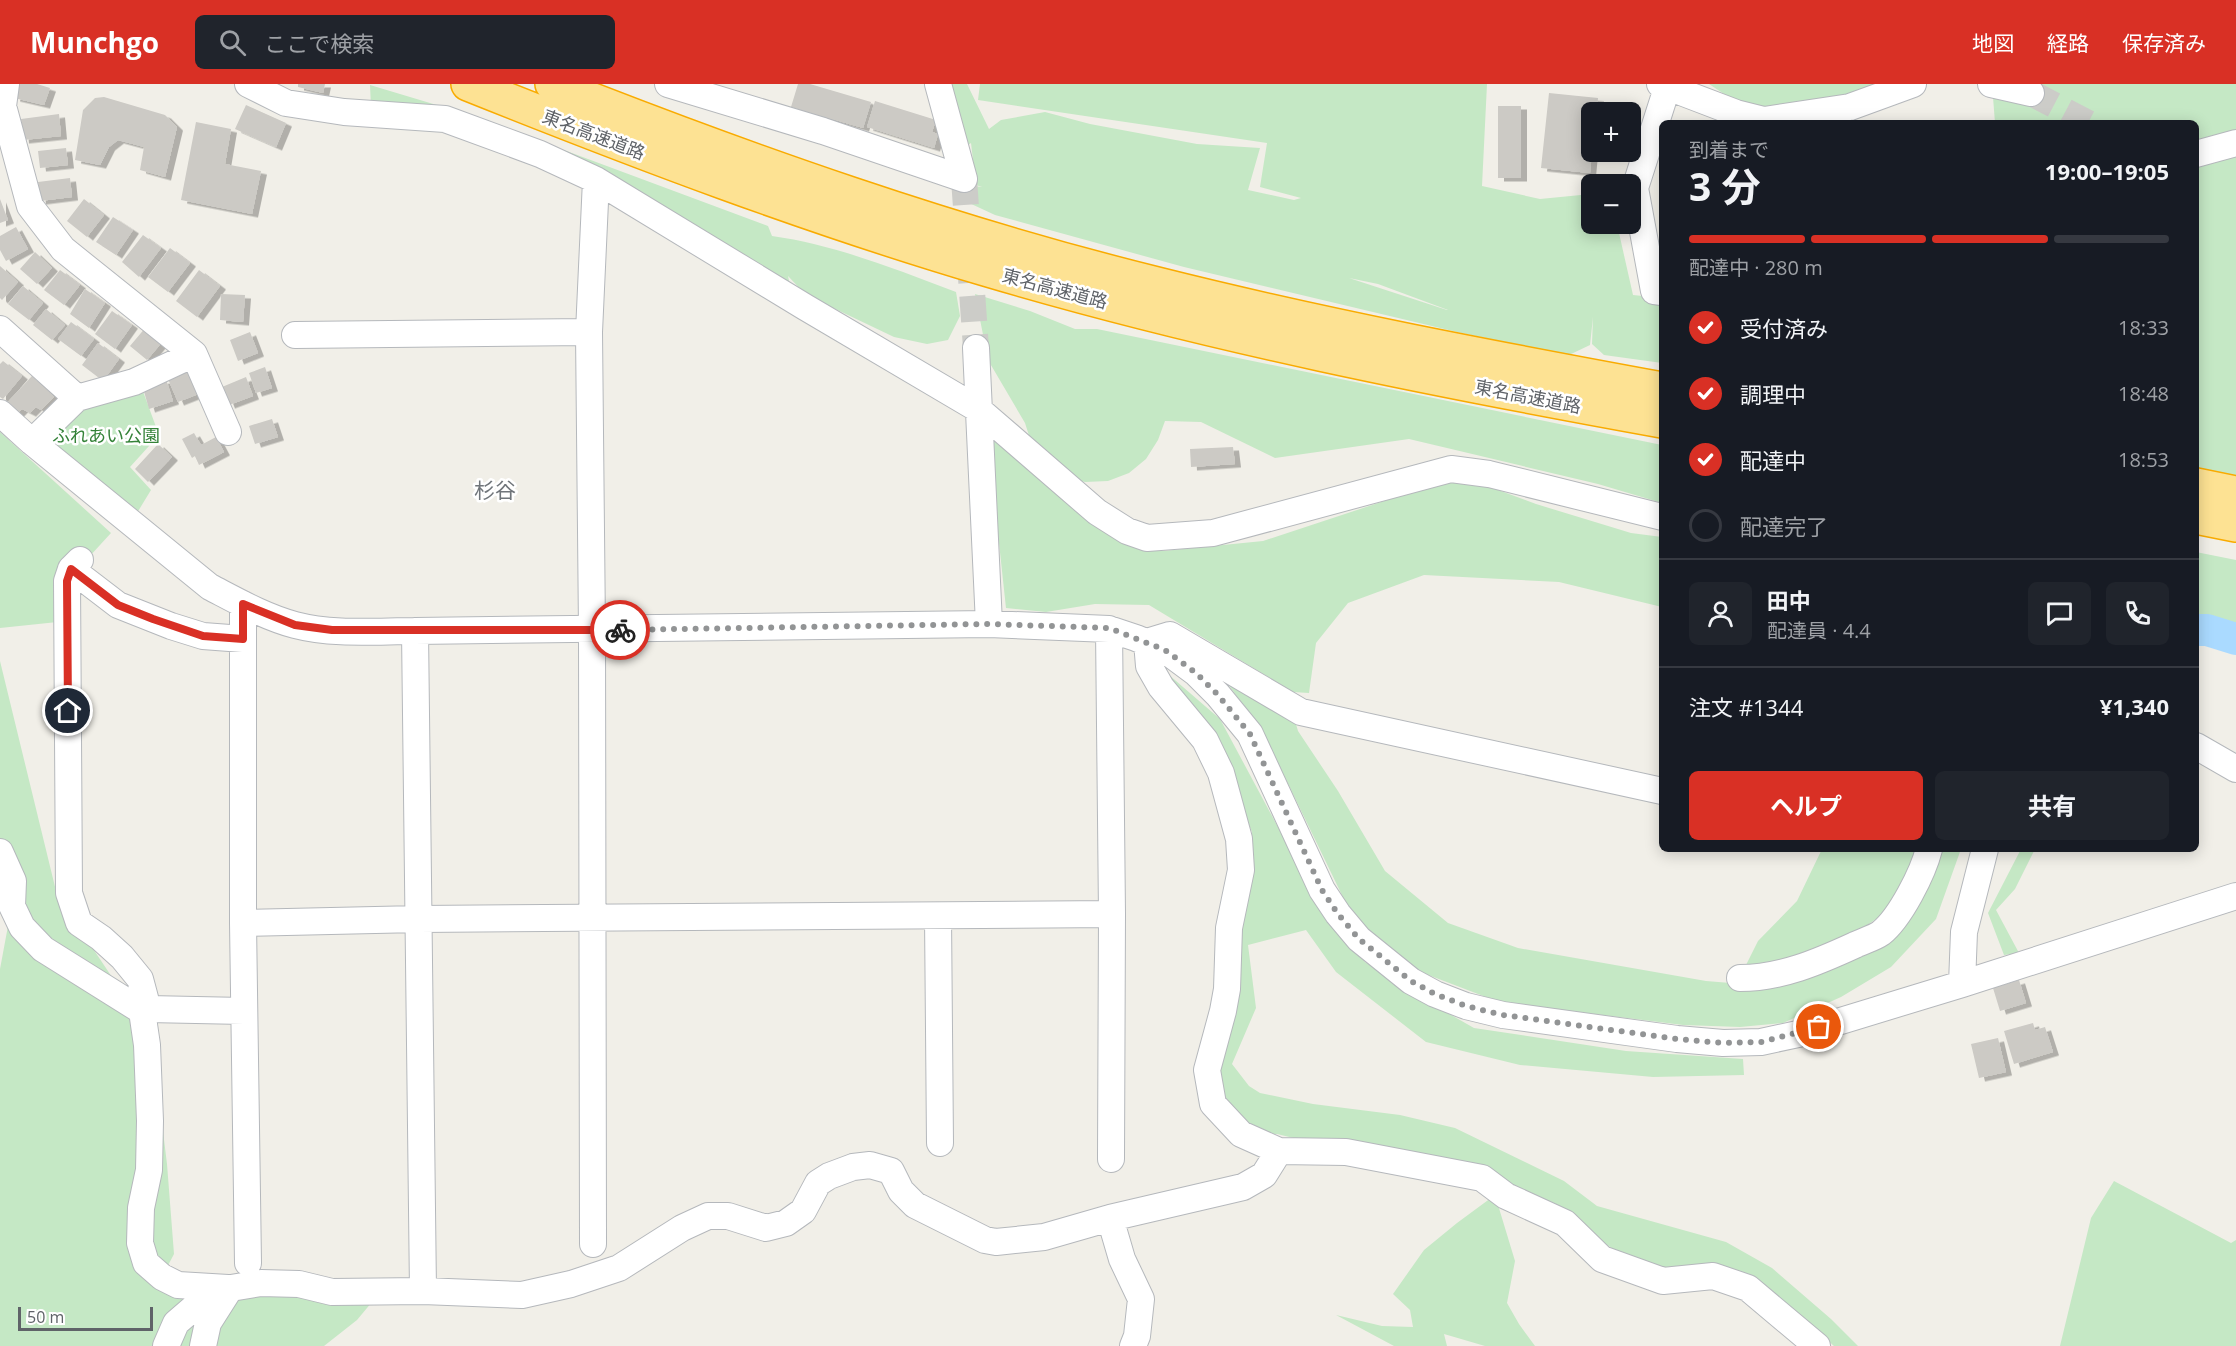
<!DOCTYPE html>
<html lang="ja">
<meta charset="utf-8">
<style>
body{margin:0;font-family:"Open Sans","Noto Sans JP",sans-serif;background:#20242c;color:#f1f3f6;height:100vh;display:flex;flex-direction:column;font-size:22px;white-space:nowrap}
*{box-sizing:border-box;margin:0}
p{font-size:20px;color:#9ea1a6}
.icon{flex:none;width:33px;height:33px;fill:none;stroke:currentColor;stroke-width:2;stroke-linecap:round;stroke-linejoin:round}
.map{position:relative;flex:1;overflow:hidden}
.drawer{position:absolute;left:1659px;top:36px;width:540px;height:732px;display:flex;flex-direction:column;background:#171b24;border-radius:9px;box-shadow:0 3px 15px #0003}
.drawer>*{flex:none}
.controls{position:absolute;left:1581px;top:18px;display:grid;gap:12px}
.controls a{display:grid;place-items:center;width:60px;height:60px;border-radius:9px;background:#171b24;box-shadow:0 3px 15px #0003;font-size:30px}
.scale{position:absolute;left:18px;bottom:15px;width:135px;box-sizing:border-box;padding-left:6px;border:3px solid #5f6368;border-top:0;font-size:16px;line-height:21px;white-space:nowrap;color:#5f6368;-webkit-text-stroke:4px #fff;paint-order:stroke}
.pin{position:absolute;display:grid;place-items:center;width:51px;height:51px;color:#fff;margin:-26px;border:3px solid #fff;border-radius:50%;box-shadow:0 2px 6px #0007}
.courier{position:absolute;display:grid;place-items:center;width:60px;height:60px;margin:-30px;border:4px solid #d93025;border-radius:50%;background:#fff;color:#222;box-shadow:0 2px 8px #0007}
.overview em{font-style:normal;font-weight:700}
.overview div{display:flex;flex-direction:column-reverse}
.overview{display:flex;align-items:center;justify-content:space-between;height:102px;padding:0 30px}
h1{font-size:39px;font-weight:700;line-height:45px}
.bar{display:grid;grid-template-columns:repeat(4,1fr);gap:9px 6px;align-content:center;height:72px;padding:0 30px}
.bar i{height:8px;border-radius:4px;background:#363941}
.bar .active{background:#d93025}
.bar p{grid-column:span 4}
.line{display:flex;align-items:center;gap:15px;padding:0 30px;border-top:2px solid #363941}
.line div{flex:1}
.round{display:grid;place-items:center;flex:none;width:63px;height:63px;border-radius:9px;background:#20242c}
ol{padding:0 30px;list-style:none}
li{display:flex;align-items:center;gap:18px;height:66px}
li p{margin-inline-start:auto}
li .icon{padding:6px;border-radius:50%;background:#d93025;color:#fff;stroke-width:4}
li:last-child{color:#9ea1a6}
li i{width:33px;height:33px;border:3px solid #363941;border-radius:50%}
.action{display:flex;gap:12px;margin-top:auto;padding:12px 30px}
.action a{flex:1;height:69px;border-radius:9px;background:#d93025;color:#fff;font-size:24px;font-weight:700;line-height:69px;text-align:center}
.action a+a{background:#20242c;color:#f1f3f6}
header{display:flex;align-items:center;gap:36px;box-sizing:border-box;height:84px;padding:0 30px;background:#d93025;color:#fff}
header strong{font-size:28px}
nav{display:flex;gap:33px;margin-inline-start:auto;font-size:21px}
.search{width:420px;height:54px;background:#20242c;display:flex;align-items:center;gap:15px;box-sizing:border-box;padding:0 21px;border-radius:9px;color:#9ea1a6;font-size:22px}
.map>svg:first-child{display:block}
.green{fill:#c5e8c5;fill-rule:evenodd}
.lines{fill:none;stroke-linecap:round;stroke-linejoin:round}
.river{stroke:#aadaff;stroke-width:32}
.building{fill:#cccac5;filter:url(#shadow)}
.minor-tunnel{stroke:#ccccc8;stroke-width:26;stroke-dasharray:26 13;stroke-linecap:butt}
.minor-casing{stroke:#b5b8bc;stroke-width:28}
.highway-casing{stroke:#f9ab00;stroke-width:36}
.minor{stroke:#fff;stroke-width:26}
.highway{stroke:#fde293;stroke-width:33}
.done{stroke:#929495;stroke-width:6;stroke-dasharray:0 10.8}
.route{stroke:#d93025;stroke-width:8}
.labels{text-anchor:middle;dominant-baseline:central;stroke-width:5;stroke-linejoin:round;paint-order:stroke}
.street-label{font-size:18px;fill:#5f6368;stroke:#fff}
.park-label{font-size:18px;fill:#348238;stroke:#fff}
.quarter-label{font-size:21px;fill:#70757a;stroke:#fff}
</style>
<header>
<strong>Munchgo</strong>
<div class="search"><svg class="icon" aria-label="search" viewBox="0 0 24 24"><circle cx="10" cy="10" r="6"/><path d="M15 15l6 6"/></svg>ここで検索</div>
<nav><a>地図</a><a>経路</a><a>保存済み</a></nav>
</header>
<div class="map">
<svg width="2236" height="1262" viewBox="0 0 2236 1262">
<defs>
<filter id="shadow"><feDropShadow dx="6" dy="3.5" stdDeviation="0" flood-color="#0004"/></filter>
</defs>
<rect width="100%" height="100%" fill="#f1efe8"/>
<path class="green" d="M941,0h26l22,45 12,-9 44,-8 45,12 107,20 63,4 -12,42 46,10 7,-2 -41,-11 7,-44 -289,-43 2,-16h507l-5,102 58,13 51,-5 1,30h25l16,71 29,3v65l-58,-8 -12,-11 1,-27 -3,28 -21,10 -112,-23 -273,-65 -189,-52 -28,-13 7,-16 8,1 -6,-2 -5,-42 -11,8zM1349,194l29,6 70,26h-1z
M1709,0h179l-125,36z
M1992,0h244v392l-40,-1v-352h-201z
M370,1l100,30 298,111 4,10c64,9 123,33 184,56l4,24 -12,24 -21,4 -33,-7 -88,-42 -18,-19 3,14 -179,-111 -241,-72z
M975,210l55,17 45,18h22l565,116v58l-64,-19 -189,-45 -134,19 -74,-36 -36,-1 -7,19 -12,19 -17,14 -21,8 -23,1 -21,-6 -32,-31 -7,-22 -37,-63z
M141,302l18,49 -29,32 21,23 -14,23 -82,-69v-14l24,-28z
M0,348l111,101 -44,48v40l-67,7z
M996,355l98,79 69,33 100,-10 185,-61 42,7 46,17 95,29 31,4v70l-103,-25 -135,-7 -76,28 -32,40 -7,50 -16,-1 -144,-87 -54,-1 -49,8 -40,-4 -17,-158z
M2196,468l40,8v83h-40z
M0,577l57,234 67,100 24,14 19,155 7,90 -12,23 215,19 -20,24 -33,26h-324v-377l8,-43 -8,-62z
M1161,584l59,51 105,196 40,47 51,33 58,33 152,23 117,8 1,16 -91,2 -133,-12 -94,-23 -90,-70 -30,-42 -58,15 8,63 -24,56 17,22 11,7 53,11 87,11 55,13 109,53 33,25 129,36 46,26 59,51 27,27h-24l-53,-47 -59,-28 -83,-5 -50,-33 -106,-64 -173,-27 -33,-8 -22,1 -39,-50 32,-198 4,-55 -38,-89z
M1227,599l64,24 7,24 40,60 47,80 63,52 70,25 188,33 49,4 128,-44 57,-92h21l-25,70 -45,48 -50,30 -58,26 -43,4 -57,-2 -184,-23 -89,-34 -56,-48 -92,-190z
M1822,765h101l-36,62 -46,33 -97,25 14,-28 39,-40z
M2021,765h14l-20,40 -19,21 23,43 -15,2 -16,-42z
M2114,1097l117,62 5,-3v106h-176l31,-128z
M1495,1111l20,66 -8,42 12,21 16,22h-50l-41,-12 3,12h-53l-58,-31 46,11 31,1 -3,-17 -17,-16 31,-44 33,-27z"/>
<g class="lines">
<path class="river" d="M2196,546h11l29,9"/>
</g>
<path class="building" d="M17,0h20l13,4 -6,17 -30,-7z
M298,0h27l-2,9 -25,-6z
M798,0h12l61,18 -8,26 -72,-21z
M1549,9l49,5 -1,14h-5v40l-2,21 -49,-5z
M104,13l61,18 12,12 -12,50 -25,-7 4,-23 -26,-7 -9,7 -9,18 -25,-5 8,-50 12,-12z
M875,17l61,19 -4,12 6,2 -4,14 -67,-21z
M246,21l40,18 -10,24 -41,-18z
M1498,22h23v72h-23z
M59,30l2,22 -38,4 -2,-21z
M196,38l35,7 -6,35 36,7 -9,43 -71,-14z
M66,64l2,17 -28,3 -2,-17z
M70,94l2,19 -32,4 -2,-19z
M0,115l8,21 -8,3z
M84,115l20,16 -17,22 -20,-16z
M113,133l20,13 -17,25 -20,-13z
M16,143l12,22 -22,12 -6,-11v-14z
M143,151l18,13 -22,29 -17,-15z
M170,164l20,15 -22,29 -20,-15z
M35,168l17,16 -15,16 -17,-15z
M0,182l18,16 -16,18 -2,-2z
M60,186l20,15 -16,20 -20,-15z
M199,186l21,16 -23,31 -21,-16z
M23,202l20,17 -14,17 -21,-16z
M85,205l20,14 -16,25 -19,-14z
M221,210l24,1 -2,27 -23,-2z
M46,225l19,16 -13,15 -19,-15z
M112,227l20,14 -17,24 -20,-15z
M71,238l23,17 -13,17 -23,-17z
M146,243l17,14 -16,19 -17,-14z
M250,248l8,21 -20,8 -8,-21z
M98,259l21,16 -16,22 -21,-16z
M3,277l19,15 -19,23 -3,-2v-33z
M265,283l7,21 -16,5 -7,-20z
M191,285l10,24 -23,9 -10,-23z
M32,292l22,21 -13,13 -5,-3 -6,6 -8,-4 -5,5 -11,-10z
M246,293l7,19 -24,9 -7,-18z
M166,295l7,22 -24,8 -6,-21z
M272,335l6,18 -23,7 -6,-18z
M194,349l7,12 15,-8 8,15 -25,13 -4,-9 -3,2 -10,-19z
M158,360l14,13 -24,25 -13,-13z
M1233,363l2,17 -44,3 -1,-18z
M2019,896l7,23 -26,8 -7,-23z
M2033,939l2,7 10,-3 8,25 -39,12 -10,-33z
M1998,954l8,34 -27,6 -8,-34z"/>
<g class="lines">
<path class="minor-tunnel" d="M2031,9l57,30
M964,95l12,169"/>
<g class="minor-casing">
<path id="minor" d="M248,0l38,19 58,9 101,7 95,35 56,26 209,127 173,102 119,103 30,19 20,7 66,-5 238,-64 38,5 173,43
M668,0l155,47 141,48
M938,0l26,95
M1660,0l76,29 28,7 86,-13 63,-23
M1991,0l40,9
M2196,70l40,-11
M1662,208l-8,-1 -19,-103 32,-100
M0,245l77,69 57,-16 60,-28 -131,-105 -33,-43 -27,-100 3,-22
M295,251l294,-3
M976,264l13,276
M194,270l34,78
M0,329l32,29 178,145c27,14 55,30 85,38 38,10 81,6 120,6l574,-7 120,5 27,9 29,12 31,23 22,22 32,39 72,156 16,24 21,25 52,42 24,13 31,12 37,9 174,24 46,4 38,-1 37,-8 164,-50 274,-88
M32,358l45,-44
M80,476l-9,9 -4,12 2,312 10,30 22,15 21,19 18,22 8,30 96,2
M71,485l47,36 53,21 32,10 40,3
M243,520v319l5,340
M1109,545l3,285 -1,245
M415,547l8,660
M2196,662l40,23
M1662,707l-361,-79 -131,-77 -23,7 2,24 12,21 44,53 16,33 18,66 2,31 -12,58 -2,61 -4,22 -16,59 6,34 28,30 38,17 67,1 136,26 24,18 59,27 37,36 61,22 50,-5 35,12 69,58
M0,768l13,29 -1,25 10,21 21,22 99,62 5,34 3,76 -1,49 -8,38 -1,35 6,20 16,14 16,8 50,3
M938,832l2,227
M243,839l176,-4 693,-5
M1740,894c41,0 78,-16 115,-33 8,-4 19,-7 26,-12 19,-15 42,-60 48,-84
M1962,900l2,-52 21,-83
M1110,1134l12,41 19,40 -4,37 -4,10
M593,1160l-1,-614 -3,-298 7,-152
M166,1262l10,-23 22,-19 33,-16 30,-5 38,1 33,8 91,-1 99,4 49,-11 48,-16 63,-40 26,-12h20l38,12 20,-5 17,-12 15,-28 11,-7 24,-9 17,-2 21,6 10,20 14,14 70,35 11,2 48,-5 66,-19 133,-31 21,-12 15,-24
M203,1262l5,-23 21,-33"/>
</g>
<g class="highway-casing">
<path id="highway" d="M468,0c170,68 341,133 517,185 222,66 450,111 677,152
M552,0c198,78 399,149 605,200 167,42 336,74 505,105
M2196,401l40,8
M2196,433l40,8"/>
</g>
<use href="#minor" class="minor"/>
<use href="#highway" class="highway"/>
</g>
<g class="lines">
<path class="done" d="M620,546l368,-6 121,4 56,22 31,23 22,22 32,39 72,156 16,24 21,25 52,42 24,13 31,12 37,9 174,24 46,4 38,-1 58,-15"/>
<path class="route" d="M68,627l-1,-130 4,-12 47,36 35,14 50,17 40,3v-35l52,21 37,5h288"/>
</g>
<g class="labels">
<g class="street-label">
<text transform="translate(594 50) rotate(21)">東名高速道路</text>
<text transform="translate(1055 204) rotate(15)">東名高速道路</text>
<text transform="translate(1528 312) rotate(11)">東名高速道路</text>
</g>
<g class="park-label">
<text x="106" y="351">ふれあい公園</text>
</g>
<g class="quarter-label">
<text x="495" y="406">杉谷</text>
</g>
</g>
</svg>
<div class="controls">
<a>+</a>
<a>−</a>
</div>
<div class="scale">50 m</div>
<div class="pin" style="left:1819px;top:943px;background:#ea580c"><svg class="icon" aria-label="bag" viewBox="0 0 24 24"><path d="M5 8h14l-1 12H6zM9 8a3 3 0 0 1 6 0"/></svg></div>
<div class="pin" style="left:68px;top:627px;background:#1f2937"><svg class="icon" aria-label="home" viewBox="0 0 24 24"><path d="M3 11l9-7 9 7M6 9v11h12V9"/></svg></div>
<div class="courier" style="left:620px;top:546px"><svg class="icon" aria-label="bike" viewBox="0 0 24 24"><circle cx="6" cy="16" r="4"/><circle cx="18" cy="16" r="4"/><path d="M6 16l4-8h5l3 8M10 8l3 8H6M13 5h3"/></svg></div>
<section class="drawer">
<div class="overview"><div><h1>3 分</h1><p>到着まで</p></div><em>19:00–19:05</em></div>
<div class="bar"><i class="active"></i><i class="active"></i><i class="active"></i><i></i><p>配達中 · 280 m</p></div>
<ol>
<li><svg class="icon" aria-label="check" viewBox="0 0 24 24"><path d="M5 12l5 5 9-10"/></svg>受付済み<p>18:33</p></li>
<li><svg class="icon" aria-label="check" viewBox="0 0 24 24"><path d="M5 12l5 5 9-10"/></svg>調理中<p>18:48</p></li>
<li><svg class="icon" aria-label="check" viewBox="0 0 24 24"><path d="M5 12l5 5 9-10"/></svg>配達中<p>18:53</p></li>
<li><i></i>配達完了</li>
</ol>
<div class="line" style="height:108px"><a class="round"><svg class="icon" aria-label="person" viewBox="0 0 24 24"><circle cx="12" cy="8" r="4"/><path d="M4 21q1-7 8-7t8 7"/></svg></a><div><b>田中</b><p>配達員 · 4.4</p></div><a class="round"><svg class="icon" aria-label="chat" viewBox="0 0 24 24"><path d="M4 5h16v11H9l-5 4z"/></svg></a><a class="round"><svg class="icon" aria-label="phone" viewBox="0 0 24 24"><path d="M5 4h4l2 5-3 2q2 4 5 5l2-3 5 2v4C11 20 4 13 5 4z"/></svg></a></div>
<div class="line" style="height:78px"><div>注文 #1344</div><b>¥1,340</b></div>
<div class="action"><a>ヘルプ</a><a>共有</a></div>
</section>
</div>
